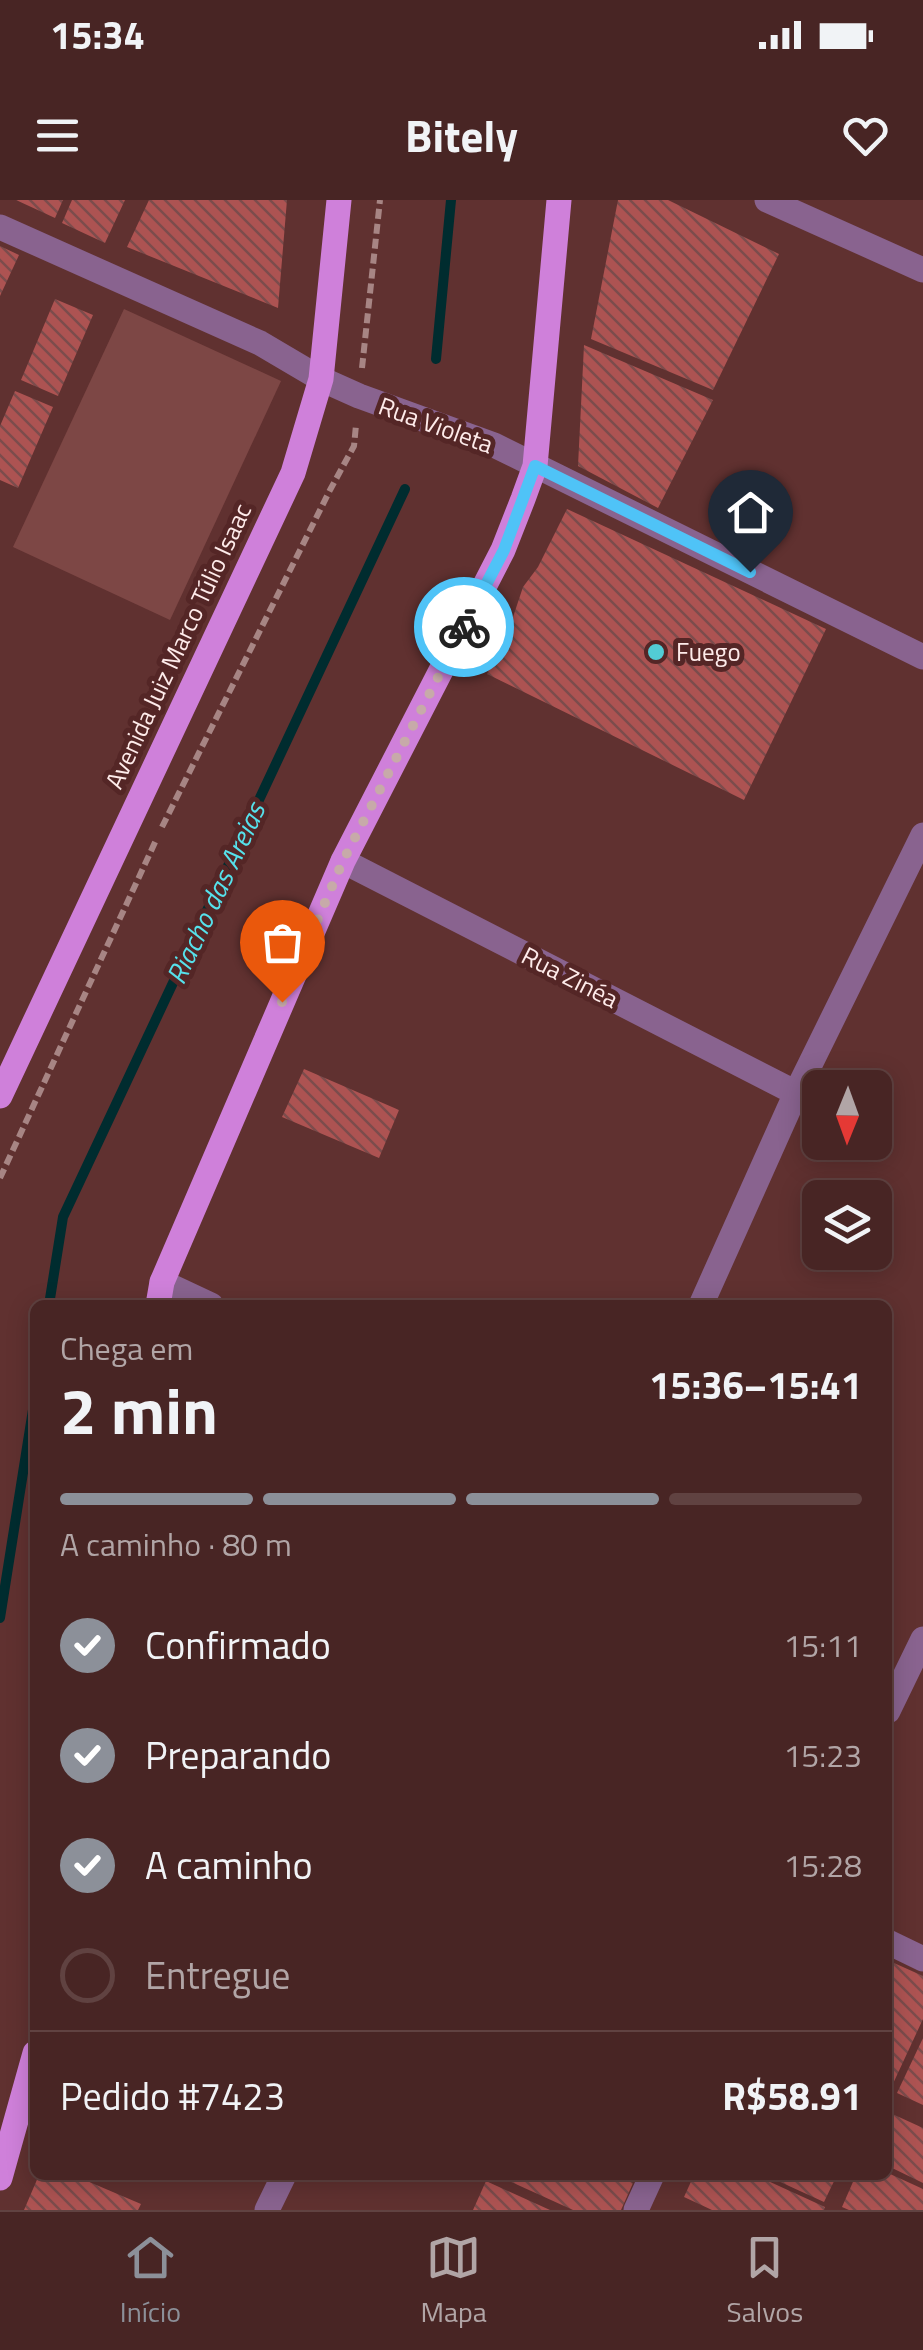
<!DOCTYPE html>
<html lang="pt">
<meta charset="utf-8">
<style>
body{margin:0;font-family:"Titillium Web",sans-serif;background:#4f2d2c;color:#f1f3f6;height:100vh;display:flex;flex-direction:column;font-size:38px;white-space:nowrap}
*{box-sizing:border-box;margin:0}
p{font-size:32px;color:#b1a5a6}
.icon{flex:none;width:55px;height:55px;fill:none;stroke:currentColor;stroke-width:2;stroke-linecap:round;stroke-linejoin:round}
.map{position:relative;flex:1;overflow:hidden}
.drawer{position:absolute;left:30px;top:1100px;width:862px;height:880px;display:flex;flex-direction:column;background:#482524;border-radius:15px;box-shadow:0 5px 25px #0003,0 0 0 2px #604241}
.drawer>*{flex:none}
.needle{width:65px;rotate:181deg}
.tools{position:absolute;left:802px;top:870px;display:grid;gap:20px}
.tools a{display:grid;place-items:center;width:90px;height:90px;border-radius:15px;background:#482524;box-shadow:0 5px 25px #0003,0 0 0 2px #604241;font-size:50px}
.pin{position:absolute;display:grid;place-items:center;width:85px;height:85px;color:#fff;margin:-102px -42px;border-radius:50% 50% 50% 0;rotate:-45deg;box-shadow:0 0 10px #0007}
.pin .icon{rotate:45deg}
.courier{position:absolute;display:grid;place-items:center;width:100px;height:100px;margin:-50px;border:8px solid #4fc3f7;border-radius:50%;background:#fff;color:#222;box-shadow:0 2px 12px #0007}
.headline em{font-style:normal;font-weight:700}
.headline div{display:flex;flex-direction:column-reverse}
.headline{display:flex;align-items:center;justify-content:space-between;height:170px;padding:0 30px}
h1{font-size:65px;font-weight:700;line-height:75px}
.bar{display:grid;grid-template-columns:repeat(4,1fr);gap:15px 10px;align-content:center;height:120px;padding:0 30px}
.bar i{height:12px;border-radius:8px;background:#604241}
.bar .selected{background:#8c9099}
.bar p{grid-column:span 4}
.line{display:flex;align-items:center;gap:25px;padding:0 30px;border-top:2px solid #604241}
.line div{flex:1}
ol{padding:0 30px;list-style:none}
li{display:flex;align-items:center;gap:30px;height:110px}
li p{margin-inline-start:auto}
li .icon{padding:10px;border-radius:50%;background:#8c9099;color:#fff;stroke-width:4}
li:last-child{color:#b1a5a6}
li i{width:55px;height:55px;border:5px solid #604241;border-radius:50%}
.status{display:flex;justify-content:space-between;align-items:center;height:70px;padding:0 50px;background:#482524;direction:ltr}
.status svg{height:28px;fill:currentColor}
header{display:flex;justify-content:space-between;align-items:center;height:130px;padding:0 30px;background:#482524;font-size:45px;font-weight:700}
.tabs{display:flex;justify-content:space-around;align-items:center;height:140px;border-top:2px solid #604241;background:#482524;font-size:28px;color:#b1a5a6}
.tabs a{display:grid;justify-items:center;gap:5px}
.tabs .selected{color:#8c9099}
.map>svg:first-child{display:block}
.pitch{fill:#7d4745}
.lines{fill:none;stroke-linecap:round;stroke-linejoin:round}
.stream{stroke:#002c2f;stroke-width:10}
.building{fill:url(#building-back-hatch)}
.path{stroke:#a78584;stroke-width:6;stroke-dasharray:10 5;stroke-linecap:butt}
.minor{stroke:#89638f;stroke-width:25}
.major{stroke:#cf80da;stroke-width:25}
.done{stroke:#c7aaa9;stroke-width:10;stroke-dasharray:0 18}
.route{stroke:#4fc3f7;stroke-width:12}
.poi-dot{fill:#52ccd5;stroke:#542626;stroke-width:4}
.labels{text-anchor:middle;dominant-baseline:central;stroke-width:10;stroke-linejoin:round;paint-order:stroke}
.street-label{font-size:25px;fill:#feebea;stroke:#542626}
.poi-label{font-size:25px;fill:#feebea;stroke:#542626;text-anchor:start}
.water-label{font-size:28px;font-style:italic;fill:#56e1eb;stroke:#542626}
</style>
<div class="status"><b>15:34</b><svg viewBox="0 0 49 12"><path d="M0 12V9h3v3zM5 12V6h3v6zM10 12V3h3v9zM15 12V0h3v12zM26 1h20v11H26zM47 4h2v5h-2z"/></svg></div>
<header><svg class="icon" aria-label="menu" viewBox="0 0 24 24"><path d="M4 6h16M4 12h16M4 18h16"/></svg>Bitely<svg class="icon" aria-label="heart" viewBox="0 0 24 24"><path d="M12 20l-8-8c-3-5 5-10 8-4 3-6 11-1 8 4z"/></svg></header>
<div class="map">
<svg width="923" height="2010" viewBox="0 0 923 2010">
<defs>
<pattern id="building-back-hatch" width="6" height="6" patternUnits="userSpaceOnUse" patternTransform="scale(2.5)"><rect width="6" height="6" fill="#ad5352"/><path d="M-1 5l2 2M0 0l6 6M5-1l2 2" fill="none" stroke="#7c4c4c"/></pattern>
</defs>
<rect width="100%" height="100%" fill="#603130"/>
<path class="pitch" d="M124,109l157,72 -111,239 -157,-73z"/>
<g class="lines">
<path class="stream" d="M436,159l15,-159
M49,1105l14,-88 342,-728
M0,1418l35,-221"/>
</g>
<path class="building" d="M16,0h47l-8,18z
M72,0h53l-20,43 -43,-20z
M149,0h138l-9,108 -151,-61z
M618,0h50l111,54 -66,136 -122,-51z
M0,46l19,9 -19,41z
M55,99l38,16 -35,81 -37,-16z
M584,145l129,55 -55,108 -80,-42z
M15,191l38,16 -35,81 -18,-8v-54z
M567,309l259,120 -82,171 -257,-126 26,-57 10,-30 15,-20z
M304,869l95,41 -20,48 -97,-41z
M894,1763l29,13v43l-32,69 -3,-1v-111z
M923,1838v67l-26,-12z
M888,1912l35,16v55l-35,-17z
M888,1973l35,16v21h-74l-7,-3 14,-32z
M39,1975h34l68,29 -3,6h-114z
M496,1975h120l17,8 -12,27h-48z
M694,1975h61l70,32 -1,3h-112l-28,-13z
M765,1975h72l-13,27z
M486,1981l64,29h-77z"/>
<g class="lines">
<path class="path" d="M362,168l18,-168
M162,627l168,-337 24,-44 2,-21
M0,978l157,-340"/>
<path class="minor" d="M767,0l156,70
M0,27l260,116 61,36 38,17 135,49 429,212
M343,661l453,232
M162,1082l49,23
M701,1105l95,-212 127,-258
M888,1511l35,-72
M888,1742l35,17
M267,2010l17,-35
M636,2010l16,-35"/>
<path class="major" d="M0,896l293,-623 28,-94 18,-179
M158,1105l4,-23 181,-421 160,-311 20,-51 12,-33 24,-266
M0,1978l35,-125"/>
</g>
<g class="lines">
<path class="done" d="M282,802l61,-141 121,-234"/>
<path class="route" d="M464,427l40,-77 31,-84 215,106"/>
</g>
<circle class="poi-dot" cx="656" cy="452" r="10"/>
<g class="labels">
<g class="street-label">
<text transform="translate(436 225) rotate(20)">Rua Violeta</text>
<text transform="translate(178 446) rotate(-65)">Avenida Juiz Marco Túlio Isaac</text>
<text transform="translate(570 777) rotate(27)">Rua Zinéa</text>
</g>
<g class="poi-label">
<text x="676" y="452">Fuego</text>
</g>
<g class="water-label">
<text transform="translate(215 693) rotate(-65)">Riacho das Areias</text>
</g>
</g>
</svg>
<div class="tools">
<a><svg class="needle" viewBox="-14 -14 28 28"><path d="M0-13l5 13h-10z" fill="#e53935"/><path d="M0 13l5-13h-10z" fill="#b1a5a6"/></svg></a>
<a><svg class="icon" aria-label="layers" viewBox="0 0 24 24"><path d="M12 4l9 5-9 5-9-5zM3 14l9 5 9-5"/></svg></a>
</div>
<div class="pin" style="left:282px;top:802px;background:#ea580c"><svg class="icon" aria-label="bag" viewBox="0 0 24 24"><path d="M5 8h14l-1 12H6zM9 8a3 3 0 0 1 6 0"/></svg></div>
<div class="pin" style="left:750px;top:372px;background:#1f2937"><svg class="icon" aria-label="home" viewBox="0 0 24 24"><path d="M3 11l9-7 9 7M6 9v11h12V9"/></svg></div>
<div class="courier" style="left:464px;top:427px"><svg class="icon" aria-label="bike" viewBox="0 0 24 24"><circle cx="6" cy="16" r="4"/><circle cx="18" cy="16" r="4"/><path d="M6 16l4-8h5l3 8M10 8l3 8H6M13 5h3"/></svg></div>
<section class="drawer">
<div class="headline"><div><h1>2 min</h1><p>Chega em</p></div><em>15:36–15:41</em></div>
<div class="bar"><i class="selected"></i><i class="selected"></i><i class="selected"></i><i></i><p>A caminho · 80 m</p></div>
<ol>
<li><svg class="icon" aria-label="check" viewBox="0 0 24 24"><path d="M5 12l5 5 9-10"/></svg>Confirmado<p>15:11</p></li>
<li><svg class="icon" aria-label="check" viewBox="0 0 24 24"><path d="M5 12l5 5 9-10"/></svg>Preparando<p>15:23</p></li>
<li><svg class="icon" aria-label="check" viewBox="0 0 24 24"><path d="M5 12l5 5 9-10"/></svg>A caminho<p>15:28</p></li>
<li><i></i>Entregue</li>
</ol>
<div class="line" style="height:130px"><div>Pedido #7423</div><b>R$58.91</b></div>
</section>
</div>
<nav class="tabs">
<a class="selected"><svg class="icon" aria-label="home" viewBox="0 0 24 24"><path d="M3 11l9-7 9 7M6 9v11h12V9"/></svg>Início</a>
<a><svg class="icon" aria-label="map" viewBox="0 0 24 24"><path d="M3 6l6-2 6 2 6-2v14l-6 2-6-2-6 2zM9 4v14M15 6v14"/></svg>Mapa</a>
<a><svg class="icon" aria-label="saved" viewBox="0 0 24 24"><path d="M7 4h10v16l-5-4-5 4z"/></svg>Salvos</a>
</nav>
